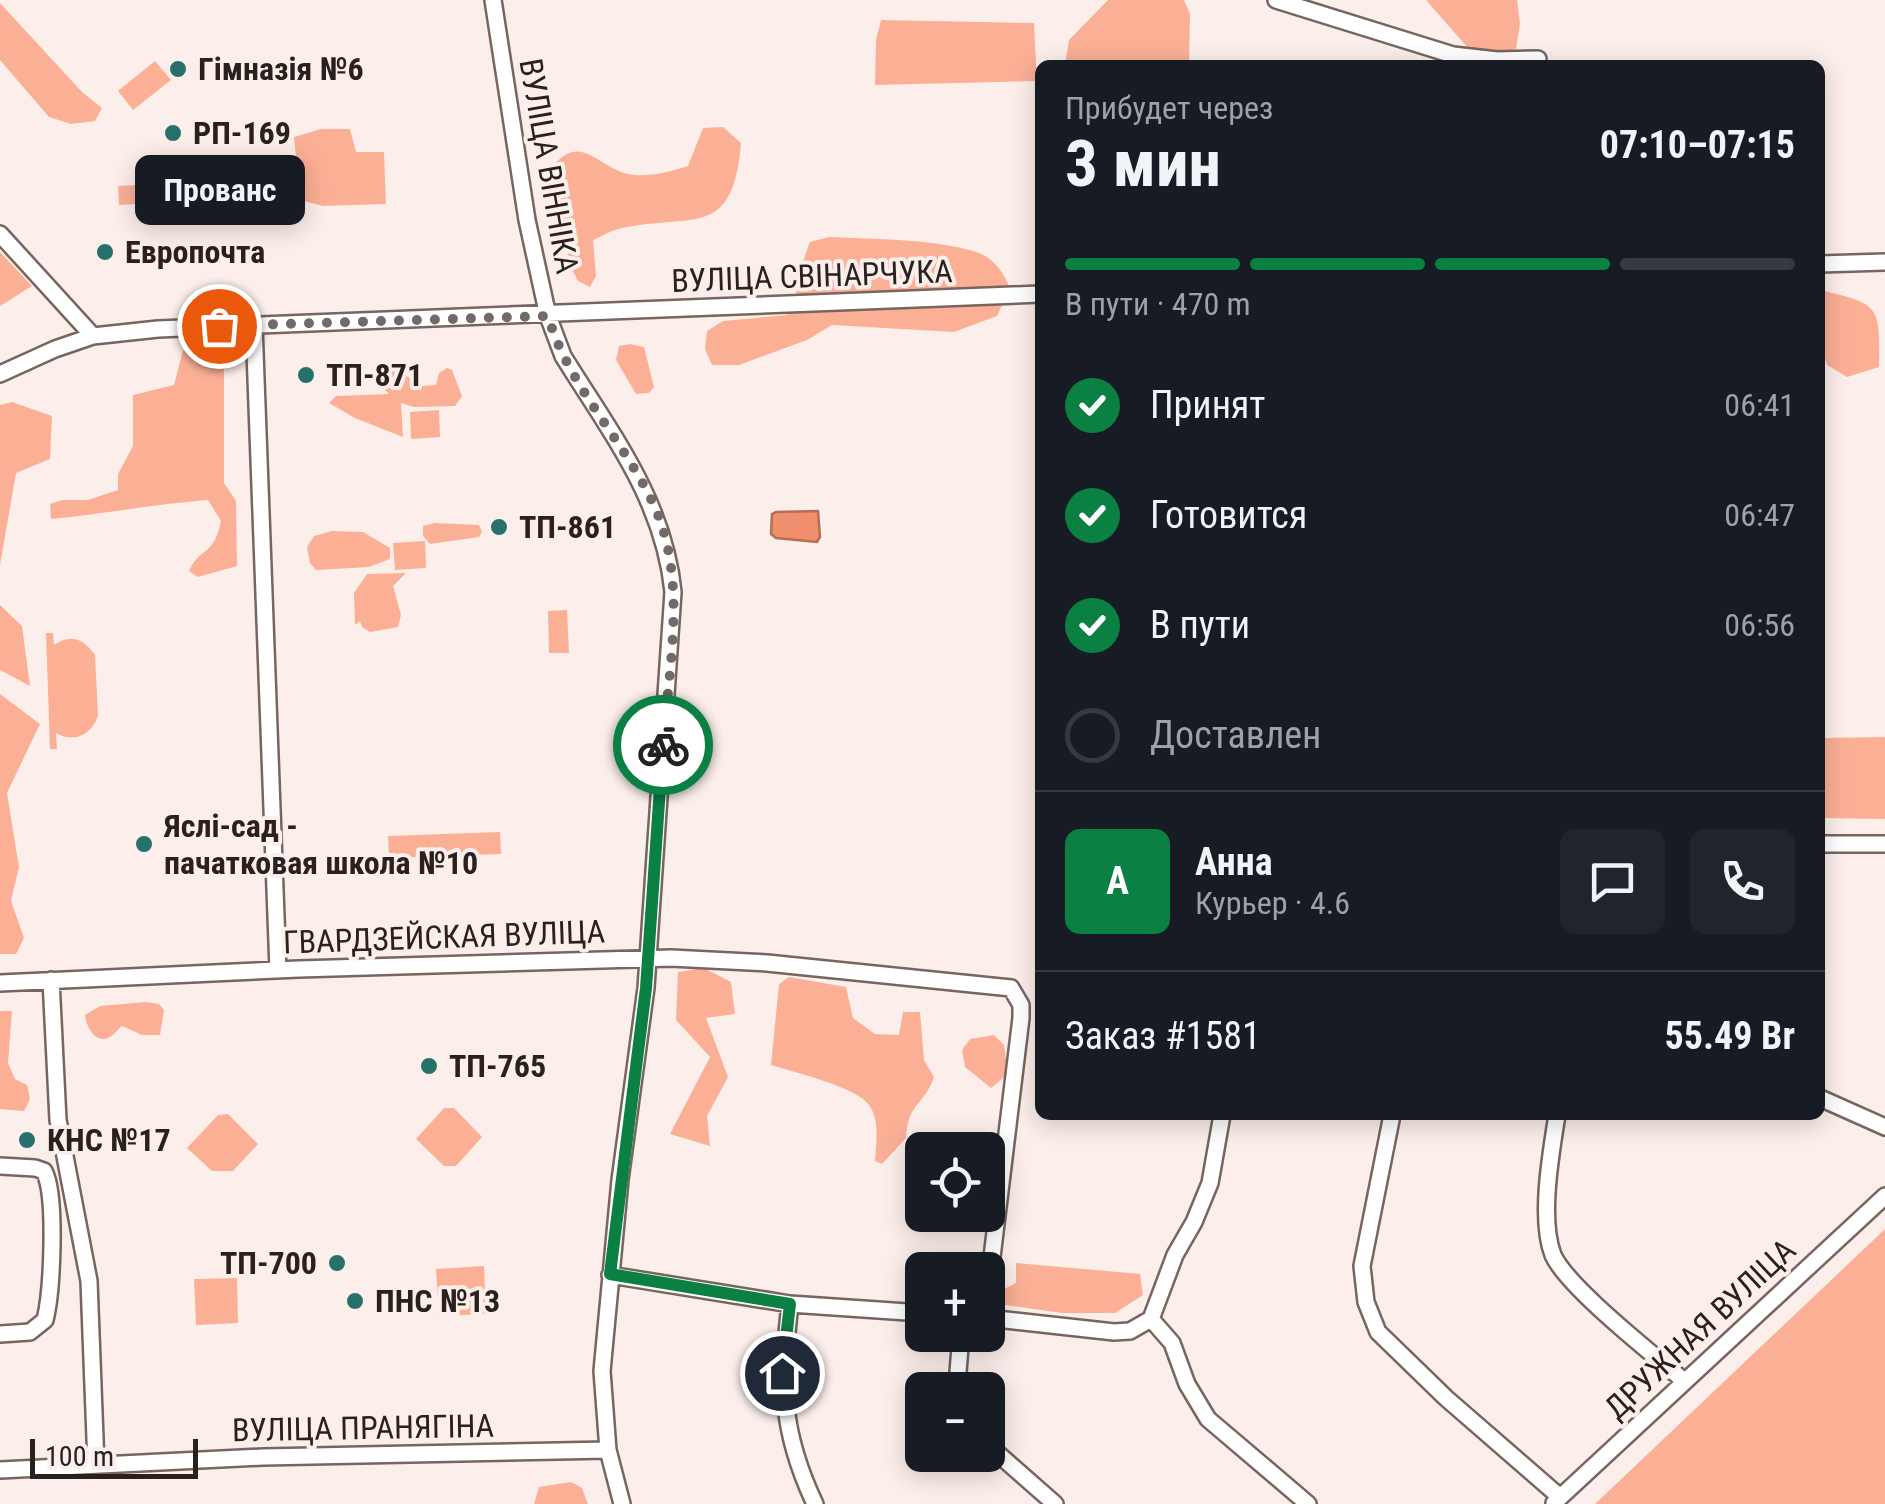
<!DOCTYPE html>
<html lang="ru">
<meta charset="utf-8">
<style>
body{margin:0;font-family:"Roboto Condensed",sans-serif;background:#20242c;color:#f1f3f6;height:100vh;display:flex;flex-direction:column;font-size:38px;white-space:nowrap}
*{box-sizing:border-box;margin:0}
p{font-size:32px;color:#9ea1a6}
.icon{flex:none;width:55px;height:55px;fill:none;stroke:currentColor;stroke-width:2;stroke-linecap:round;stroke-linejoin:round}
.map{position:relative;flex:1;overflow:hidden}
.panel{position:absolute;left:1035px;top:60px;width:790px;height:1060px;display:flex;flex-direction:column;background:#171b24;border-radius:15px;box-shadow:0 5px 25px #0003}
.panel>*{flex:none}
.buttons{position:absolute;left:905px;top:1132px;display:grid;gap:20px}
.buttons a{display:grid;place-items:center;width:100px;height:100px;border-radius:15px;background:#171b24;box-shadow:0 5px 25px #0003;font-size:50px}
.scale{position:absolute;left:30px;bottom:25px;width:168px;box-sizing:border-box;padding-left:10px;border:5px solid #29211e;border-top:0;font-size:28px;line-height:35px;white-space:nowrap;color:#29211e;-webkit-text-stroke:8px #fcefeb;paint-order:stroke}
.pin{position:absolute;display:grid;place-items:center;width:85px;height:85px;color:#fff;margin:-42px;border:5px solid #fff;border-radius:50%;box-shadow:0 2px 10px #0007}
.courier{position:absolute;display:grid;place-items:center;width:100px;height:100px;margin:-50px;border:8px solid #0b8043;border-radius:50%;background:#fff;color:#222;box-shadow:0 2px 12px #0007}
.bubble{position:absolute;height:70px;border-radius:15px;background:#171b24;box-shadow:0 5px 25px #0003;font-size:32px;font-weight:700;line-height:70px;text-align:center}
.overview em{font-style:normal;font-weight:700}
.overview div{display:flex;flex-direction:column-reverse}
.overview{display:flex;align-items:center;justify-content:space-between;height:170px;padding:0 30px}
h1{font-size:65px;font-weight:700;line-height:75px}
.bar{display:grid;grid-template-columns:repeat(4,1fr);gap:15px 10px;align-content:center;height:120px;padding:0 30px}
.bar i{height:12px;border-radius:8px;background:#363941}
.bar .current{background:#0b8043}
.bar p{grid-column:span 4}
.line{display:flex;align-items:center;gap:25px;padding:0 30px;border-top:2px solid #363941}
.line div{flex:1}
.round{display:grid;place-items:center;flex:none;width:105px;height:105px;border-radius:15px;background:#20242c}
ol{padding:0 30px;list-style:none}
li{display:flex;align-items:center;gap:30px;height:110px}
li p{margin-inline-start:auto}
li .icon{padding:10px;border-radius:50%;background:#0b8043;color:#fff;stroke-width:4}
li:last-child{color:#9ea1a6}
li i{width:55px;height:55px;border:5px solid #363941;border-radius:50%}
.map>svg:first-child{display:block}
.green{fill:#fbb096}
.water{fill:#f08f6d;stroke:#b46e55;stroke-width:2.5}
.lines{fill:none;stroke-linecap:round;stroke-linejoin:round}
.minor-casing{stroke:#77655e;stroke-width:20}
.minor{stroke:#fff;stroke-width:15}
.done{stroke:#736966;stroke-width:10;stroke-dasharray:0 18}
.route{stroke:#0b8043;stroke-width:12}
.poi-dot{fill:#27716d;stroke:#fcefeb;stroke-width:4}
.labels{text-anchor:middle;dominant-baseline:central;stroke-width:8;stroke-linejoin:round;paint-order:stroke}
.poi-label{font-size:32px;font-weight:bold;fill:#29211e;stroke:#fcefeb;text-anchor:start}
.street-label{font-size:32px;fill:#29211e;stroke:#fcefeb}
</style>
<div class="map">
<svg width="1885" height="1504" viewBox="0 0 1885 1504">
<rect width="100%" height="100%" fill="#fcefeb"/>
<path class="green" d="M1108,0h76l6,14 -1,51h-124l4,-25z
M1426,0h91l3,24 -4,25 -20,4 -28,-5z
M0,3l82,89 20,16 -7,13 -24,3 -22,-7 -49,-57z
M881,20l153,3 3,58 -162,4 1,-45z
M155,61l16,19 -38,30 -15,-19z
M723,127l18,16c-8,97 -47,70 -119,85 -10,2 -20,8 -29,12l3,36 -6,11 -12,-6 -8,-15 -17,-100c27,-32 43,-2 71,7 19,6 46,-1 64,-7l15,-38z
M321,129h29l6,23h28l2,52 -63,2 -23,-6 -6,-63z
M174,183l1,19 -56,3 -1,-19z
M829,237c42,2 111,2 150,16 16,6 25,21 31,35l-13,28 -43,16 -122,-7 -25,15 -68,25h-27l-7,-16 2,-18 16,-10 64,-6c15,-26 11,-45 23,-73z
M0,252l32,34 -32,20z
M1820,290c61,14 60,16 59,77l-32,10 -20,-12 -7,-25z
M630,344l14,3 10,40 -5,6 -13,1 -20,-34 3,-14z
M224,349v134l12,18 1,65 -39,11 -9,-6c11,-25 25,-14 32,-50l-13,-21c-53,4 -104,14 -157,19l-1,-15 12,-4h26l30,-10v-16l15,-28v-51l41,-10 9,-35z
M389,364l32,22 15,-1 3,-12 8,-5 5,2 10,26 -7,10 -41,1 -13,-4 2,34 -48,-19 -26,-15 7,-7 53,-2 -16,-16 3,-11z
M12,402l40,14 -2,43 -34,14 -16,92v-160z
M439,410l1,27 -29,2 -1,-27z
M435,523l44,2 3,7 -3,5 -49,7 -7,-8v-10z
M332,531l31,1 27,16v11l-21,8 -53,3 -6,-7 -3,-16 7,-11z
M425,541l1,27 -31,2 -2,-27z
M406,573l-13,13 8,29 -3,12 -28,5 -8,-5 -2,-6 -5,4 -1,-32 13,-19z
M0,605l22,21 8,60 -30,-16z
M567,610l2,43h-20l-1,-42z
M53,633l1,12c17,-12 30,-6 41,10l3,60c-5,19 -24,29 -42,18l1,16h-7l-4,-116z
M0,694l40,30 -33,69 12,74 -8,34 13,37 -8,16h-16z
M1885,737v82l-65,-1v-80z
M500,832l1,22 -112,4 -1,-22z
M704,968l27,14 4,32 -29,4 22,59 -21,39 3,30 -40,-12 40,-77 -34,-37 2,-48z
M789,977l57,10 7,31 22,16 24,1 4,-23h17l4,48 10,17c-10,29 -26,25 -28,61l-24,26 -7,-3c1,-18 5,-41 -6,-56 -12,-18 -76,-33 -98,-40l8,-81z
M146,1002l13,2 5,6 -4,25h-18l-20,-9c-4,3 -7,8 -12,11 -15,8 -24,-11 -25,-22l15,-9z
M0,1011h12l-4,52 7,16 12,6 3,14 -6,12 -24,-2z
M994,1035l10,10 4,29 -17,14 -26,-21 -3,-17 8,-11z
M444,1108h10l28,29 -26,29h-12l-28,-27z
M228,1114l30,30 -25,27h-21l-25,-23 31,-33z
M1885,1229v275h-290z
M1016,1263l124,11 3,21 -28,18h-53l-57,-8 -3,-15 14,-7z
M484,1266l2,48 -47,2 -3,-47z
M237,1278l1,45 -42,2 -2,-46z
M571,1482l11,6 6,16h-54l5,-17z"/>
<path class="water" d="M818,511l2,26 -3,5 -41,-4 -5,-4 1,-20 4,-2z"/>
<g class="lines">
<g class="minor-casing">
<path id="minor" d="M493,0l34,220 21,96 15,40c47,76 101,144 110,236l-27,396 -26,192 -18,191 6,79 14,54
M1276,0l177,55 44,5 41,-1
M0,234l93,102
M1820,264l65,-2
M254,325l24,645
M0,374l55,-25 38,-13 65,-7 882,-35
M1820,844h65
M51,980l7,140 31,161 7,184
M0,983l299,-14 372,-11 96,5 244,25 10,17v13l-33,272
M1820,1098l65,29
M1222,1115l-12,68 -16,39 -19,33 -24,64 21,24 15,41 21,35 100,85
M1392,1115l-30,151 4,36 12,30 68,66 114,99
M1557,1115c-6,38 -18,104 -4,140 14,32 101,100 130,125
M0,1166l35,2 9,3c13,24 8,121 1,149l-15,12 -30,2
M610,1275l180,29 132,9
M790,1304c-9,79 -10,126 25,200
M988,1318l126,14 16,-1 21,-12
M960,1390l-2,-18 3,-37
M988,1445l67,59
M0,1470l263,-13 345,-7
M1554,1503l331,-307"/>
</g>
<use href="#minor" class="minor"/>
</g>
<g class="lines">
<path class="done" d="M219,326l329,-10c20,69 74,122 105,187 35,75 16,163 10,242"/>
<path class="route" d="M663,745l-17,243 -36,286 180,30 -8,69"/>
</g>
<g class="poi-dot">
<circle cx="178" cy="69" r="10"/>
<circle cx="173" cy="133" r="10"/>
<circle cx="105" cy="252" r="10"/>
<circle cx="306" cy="375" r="10"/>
<circle cx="499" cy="527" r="10"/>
<circle cx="144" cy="844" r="10"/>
<circle cx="429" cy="1066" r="10"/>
<circle cx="27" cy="1140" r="10"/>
<circle cx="337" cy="1263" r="10"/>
<circle cx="355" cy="1301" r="10"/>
</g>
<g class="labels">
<g class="poi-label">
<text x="198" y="69">Гімназія №6</text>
<text x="193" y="133">РП-169</text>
<text x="125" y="252">Европочта</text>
<text x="326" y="375">ТП-871</text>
<text x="519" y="527">ТП-861</text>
<text x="164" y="826">Яслі-сад -<tspan x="164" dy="37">пачатковая школа №10</tspan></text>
<text x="449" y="1066">ТП-765</text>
<text x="47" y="1140">КНС №17</text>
<text x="317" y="1263" text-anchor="end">ТП-700</text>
<text x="375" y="1301">ПНС №13</text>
</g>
<g class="street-label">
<text transform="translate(549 166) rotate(80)">ВУЛІЦА ВІННІКА</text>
<text transform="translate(812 276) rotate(-2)">ВУЛІЦА СВІНАРЧУКА</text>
<text transform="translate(444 937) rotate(-2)">ГВАРДЗЕЙСКАЯ ВУЛІЦА</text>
<text transform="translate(1700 1329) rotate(-43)">ДРУЖНАЯ ВУЛІЦА</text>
<text transform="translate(363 1428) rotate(-1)">ВУЛІЦА ПРАНЯГІНА</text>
</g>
</g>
</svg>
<div class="buttons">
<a><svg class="icon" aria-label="locate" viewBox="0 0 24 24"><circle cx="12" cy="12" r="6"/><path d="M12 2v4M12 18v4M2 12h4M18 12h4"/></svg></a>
<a>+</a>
<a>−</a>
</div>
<div class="scale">100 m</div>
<div class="pin" style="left:219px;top:326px;background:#ea580c"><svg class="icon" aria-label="bag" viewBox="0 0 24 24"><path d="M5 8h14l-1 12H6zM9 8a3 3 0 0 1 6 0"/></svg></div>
<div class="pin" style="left:782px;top:1373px;background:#1f2937"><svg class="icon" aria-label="home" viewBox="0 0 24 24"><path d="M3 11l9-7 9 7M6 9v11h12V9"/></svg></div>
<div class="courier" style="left:663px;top:745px"><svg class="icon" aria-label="bike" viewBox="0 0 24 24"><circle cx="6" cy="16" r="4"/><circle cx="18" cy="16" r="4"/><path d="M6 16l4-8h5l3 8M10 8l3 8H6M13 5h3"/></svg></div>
<div class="bubble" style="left:135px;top:155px;width:170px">Прованс</div>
<section class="panel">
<div class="overview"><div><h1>3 мин</h1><p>Прибудет через</p></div><em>07:10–07:15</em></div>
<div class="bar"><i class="current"></i><i class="current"></i><i class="current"></i><i></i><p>В пути · 470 m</p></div>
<ol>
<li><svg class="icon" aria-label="check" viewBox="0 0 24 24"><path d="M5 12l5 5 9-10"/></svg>Принят<p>06:41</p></li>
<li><svg class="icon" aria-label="check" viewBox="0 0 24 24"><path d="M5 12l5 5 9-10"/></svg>Готовится<p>06:47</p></li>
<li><svg class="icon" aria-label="check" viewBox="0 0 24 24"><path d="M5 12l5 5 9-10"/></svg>В пути<p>06:56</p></li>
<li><i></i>Доставлен</li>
</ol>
<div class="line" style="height:180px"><b class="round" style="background:#0b8043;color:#fff">А</b><div><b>Анна</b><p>Курьер · 4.6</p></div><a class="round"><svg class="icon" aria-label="chat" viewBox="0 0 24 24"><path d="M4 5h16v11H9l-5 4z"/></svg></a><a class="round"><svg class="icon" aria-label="phone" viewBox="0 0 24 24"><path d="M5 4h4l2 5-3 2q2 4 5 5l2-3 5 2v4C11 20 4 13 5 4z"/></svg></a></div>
<div class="line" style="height:130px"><div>Заказ #1581</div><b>55.49 Br</b></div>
</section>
</div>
